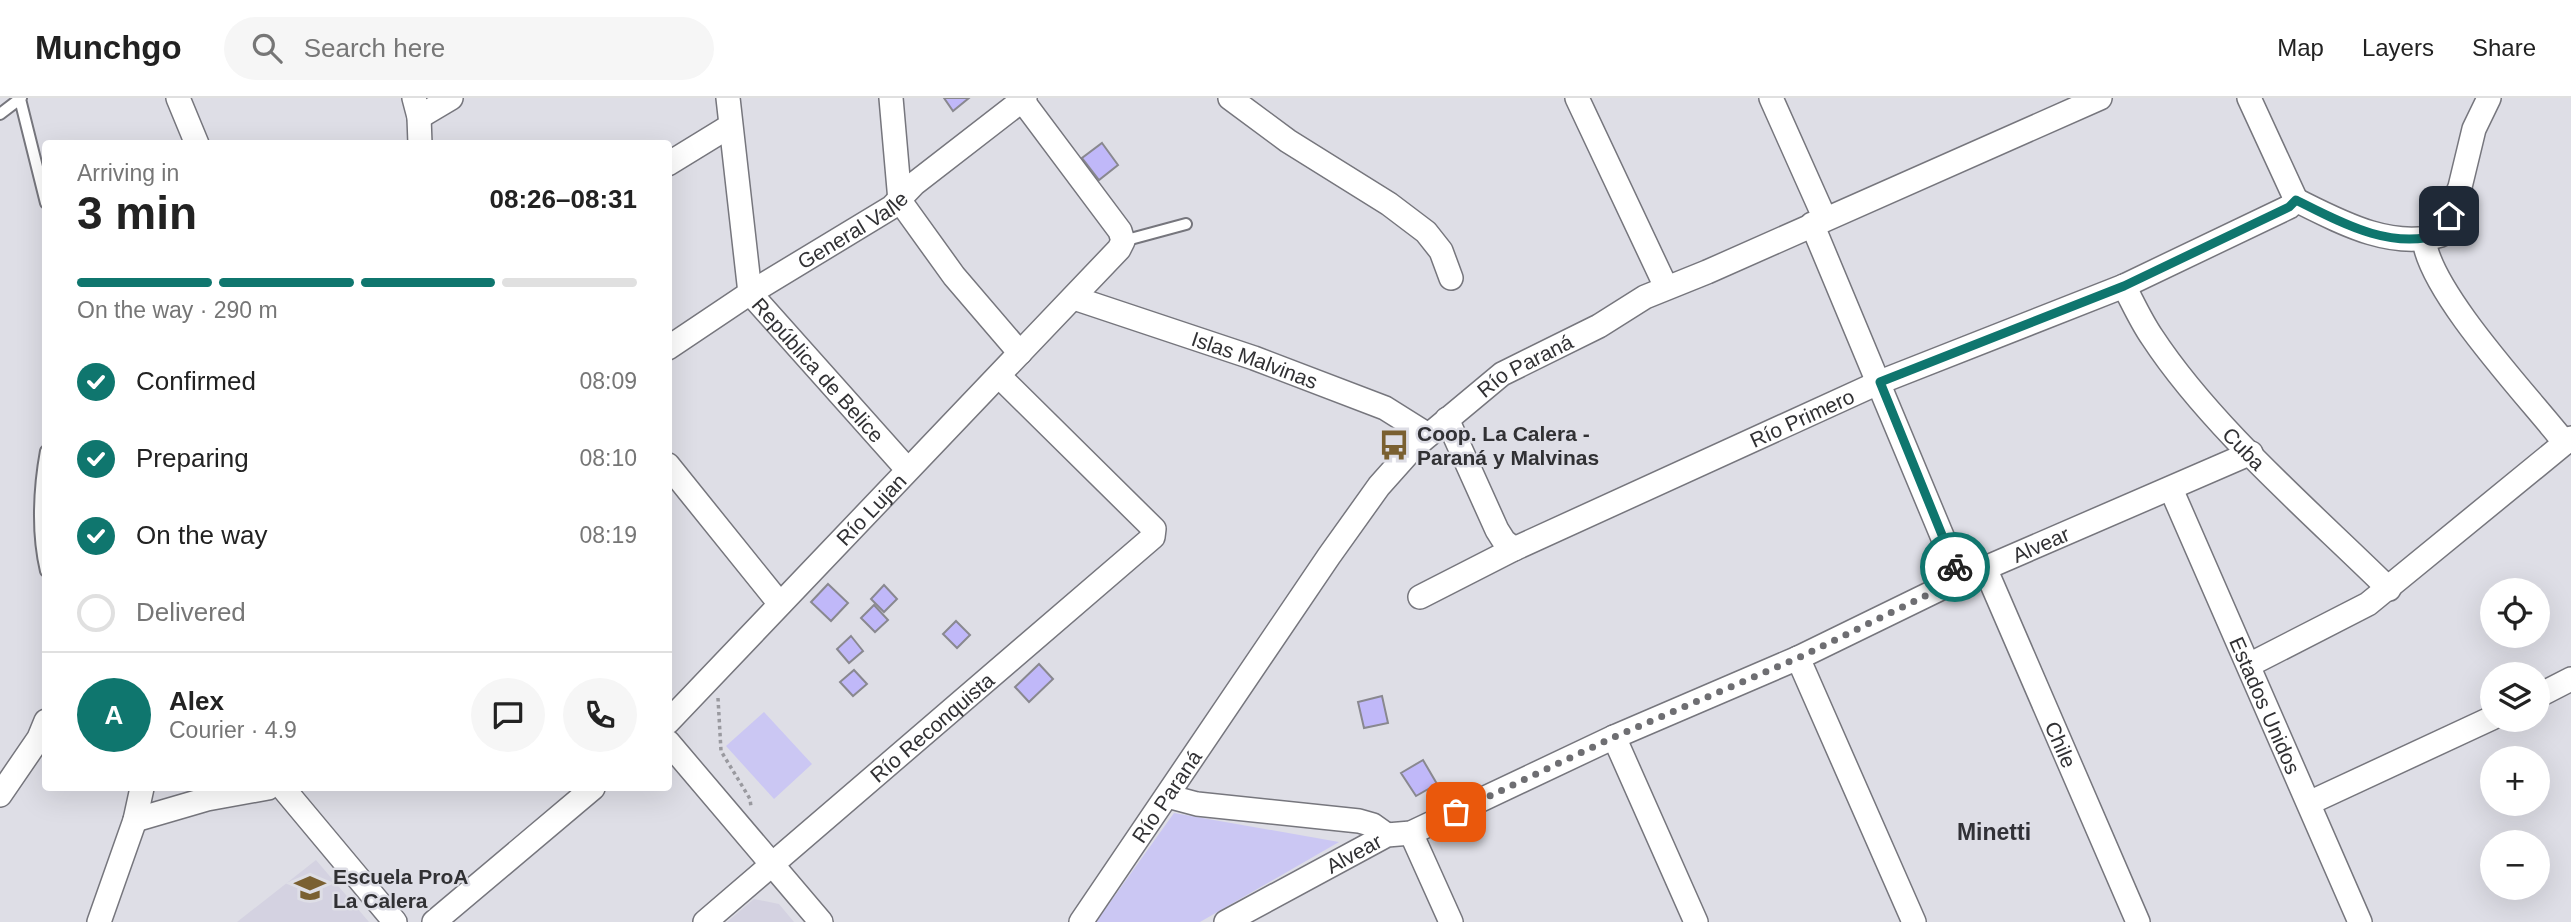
<!DOCTYPE html>
<meta charset="utf-8">
<style>
body{margin:0;font-family:Helvetica,sans-serif;background:#f6f6f6;color:#222;height:100vh;display:flex;flex-direction:column;font-size:26px;white-space:nowrap}
*{box-sizing:border-box;margin:0}
p{font-size:23px;color:#767676}
.icon{flex:none;width:38px;height:38px;fill:none;stroke:currentColor;stroke-width:2;stroke-linecap:round;stroke-linejoin:round}
.map{position:relative;flex:1;overflow:hidden}
.details{position:absolute;left:42px;top:42px;width:630px;height:651px;display:flex;flex-direction:column;background:#fff;border-radius:7px;box-shadow:0 7px 28px #0002}
.details>*{flex:none}
.buttons{position:absolute;left:2480px;top:480px;display:grid;gap:14px}
.buttons a{display:grid;place-items:center;width:70px;height:70px;border-radius:50%;background:#fff;box-shadow:0 7px 28px #0002;font-size:35px}
.pin{position:absolute;display:grid;place-items:center;width:60px;height:60px;color:#fff;margin:-30px;border-radius:14px;box-shadow:0 4px 10px #0006}
.courier{position:absolute;display:grid;place-items:center;width:70px;height:70px;margin:-35px;border:5px solid #0f766e;border-radius:50%;background:#fff;color:#222;box-shadow:0 2px 9px #0007}
.overview em{font-style:normal;font-weight:700}
.overview div{display:flex;flex-direction:column-reverse}
.overview{display:flex;align-items:center;justify-content:space-between;height:119px;padding:0 35px}
h1{font-size:46px;font-weight:700;line-height:52px}
.bar{display:grid;grid-template-columns:repeat(4,1fr);gap:10px 7px;align-content:center;height:84px;padding:0 35px}
.bar i{height:9px;border-radius:5px;background:#e0e0e0}
.bar .current{background:#0f766e}
.bar p{grid-column:span 4}
.line{display:flex;align-items:center;gap:18px;padding:0 35px;border-top:2px solid #e0e0e0}
.line div{flex:1}
.round{display:grid;place-items:center;flex:none;width:74px;height:74px;border-radius:37px;background:#f6f6f6}
ol{padding:0 35px;list-style:none}
li{display:flex;align-items:center;gap:21px;height:77px}
li p{margin-inline-start:auto}
li .icon{padding:7px;border-radius:50%;background:#0f766e;color:#fff;stroke-width:4}
li:last-child{color:#767676}
li i{width:38px;height:38px;border:4px solid #e0e0e0;border-radius:50%}
header{display:flex;align-items:center;gap:42px;box-sizing:border-box;height:98px;padding:0 35px;background:#fff;border-bottom:2px solid #e0e0e0}
header strong{font-size:33px}
nav{display:flex;gap:38px;margin-inline-start:auto;font-size:24px}
.search{width:490px;height:63px;background:#f6f6f6;display:flex;align-items:center;gap:18px;box-sizing:border-box;padding:0 24px;border-radius:38px;color:#767676;font-size:26px}
.map>svg:first-child{display:block}
.built{fill:#d4d2e1}
.green{fill:#cbc7f3}
.building{fill:#c0b8f9;stroke:#89888f;stroke-width:2}
.lines{fill:none;stroke-linecap:round;stroke-linejoin:round}
.service-casing{stroke:#76767d;stroke-width:14}
.minor-casing{stroke:#76767d;stroke-width:26}
.path{stroke:#99999f;stroke-width:3.5;stroke-dasharray:3.5 3.5;stroke-linecap:butt}
.service{stroke:#fff;stroke-width:10}
.minor{stroke:#fff;stroke-width:23}
.done{stroke:#6e6e72;stroke-width:7;stroke-dasharray:0 12.6}
.route{stroke:#0f766e;stroke-width:9}
.labels{text-anchor:middle;dominant-baseline:central;stroke-width:5;stroke-linejoin:round;paint-order:stroke}
.street-label{font-size:21px;fill:#313134;stroke:#dedee6}
.poi-label{font-size:21px;font-weight:bold;fill:#313134;stroke:#dedee6;text-anchor:start}
.neighbourhood-label{font-size:23px;font-weight:bold;fill:#313137;stroke:#dedee6}
</style>
<header>
<strong>Munchgo</strong>
<div class="search"><svg class="icon" aria-label="search" viewBox="0 0 24 24"><circle cx="10" cy="10" r="6"/><path d="M15 15l6 6"/></svg>Search here</div>
<nav><a>Map</a><a>Layers</a><a>Share</a></nav>
</header>
<div class="map">
<svg width="2571" height="824" viewBox="0 0 2571 824">
<rect width="100%" height="100%" fill="#dedee6"/>
<path class="built" d="M316,762l53,62h-132z
M754,801l25,5 15,18h-67z"/>
<path class="green" d="M764,614l48,52 -38,35 -48,-53z
M1174,715l165,29 -139,80h-104z"/>
<path class="building" d="M944,0h25l-16,13z
M1102,45l16,22 -19,15 -17,-22z
M828,486l20,19 -17,18 -20,-19z
M884,487l13,14 -13,13 -13,-13z
M874,507l14,15 -13,12 -14,-14z
M956,523l14,14 -13,13 -14,-14z
M851,538l12,15 -14,12 -12,-14z
M1039,566l14,15 -24,23 -14,-15z
M854,572l13,14 -14,12 -13,-14z
M1382,598l6,27 -24,5 -6,-26z
M1423,662l14,24 -21,12 -15,-23z"/>
<g class="lines">
<g class="service-casing">
<path id="service" d="M20,1l26,104
M0,16l21,-16
M1123,143l63,-17
M46,353c-7,38 -9,83 0,120"/>
</g>
<g class="minor-casing">
<g id="minor">
<path d="M178,0l19,46"/>
<path d="M414,0l5,19 1,27"/>
<path id="s1" d="M728,0l22,195 157,176"/>
<path d="M891,0l9,103 54,75 66,77"/>
<path d="M1230,0l58,43 101,63 37,28 15,19 10,27"/>
<path d="M1577,0l89,189"/>
<path d="M1771,0l54,121"/>
<path d="M2249,0l47,102"/>
<path d="M419,19l32,-19"/>
<path d="M668,66l62,-38"/>
<path d="M1812,126l148,355"/>
<path d="M2424,142c7,54 104,156 141,203"/>
<path id="s2" d="M2124,188c9,17 17,35 28,51 59,90 160,176 237,252"/>
<path id="s3" d="M1074,200l180,60 131,50 43,27"/>
<path id="s4" d="M668,250l82,-55 142,-86 22,-23 111,-86"/>
<path d="M1447,321l50,111 7,11 10,8"/>
<path d="M668,367l112,139"/>
<path id="s5" d="M2171,391l189,433"/>
<path id="s6" d="M1985,470l153,354"/>
<path id="s7" d="M1420,499l94,-48 366,-167 244,-96 165,-79 7,-7c44,22 95,50 145,35l19,-48 14,-58 15,-31"/>
<path d="M1798,560l116,264"/>
<path d="M2249,567l119,-61 203,-166"/>
<path d="M2538,598l33,-17"/>
<path id="s8" d="M668,624l451,-473 4,-8 -3,-10 -98,-131"/>
<path d="M1614,639l82,185"/>
<path d="M668,644l153,180"/>
<path d="M283,690l112,134"/>
<path d="M0,697l39,-57 7,-17"/>
<path d="M1167,698l30,8 162,17 14,4 14,10"/>
<path d="M2309,705l183,-85"/>
<path d="M135,722l72,-21 61,-11"/>
<path d="M1411,735l40,89"/>
<path d="M99,824l36,-102 7,-32"/>
<path d="M434,824l159,-134"/>
<path id="s9" d="M705,824l448,-385 1,-8 -155,-153"/>
<path id="s10" d="M1081,824l248,-366 50,-70 33,-37 90,-75 97,-48 46,-29 62,-25 393,-174"/>
<path id="s11" d="M1226,824l161,-87 24,-2 203,-96 184,-79 162,-79 291,-126"/>
</g>
</g>
<path class="path" d="M718,600l3,53 29,48 1,8"/>
<use href="#service" class="service"/>
<use href="#minor" class="minor"/>
</g>
<g class="lines">
<path class="done" d="M1456,714l158,-75 184,-79 162,-79 -5,-12"/>
<path class="route" d="M1955,469l-75,-185 244,-96 165,-79 7,-7c44,22 95,51 145,34l8,-18"/>
</g>
<defs>
<g id="bus-bare" transform="scale(2.415)"><path d="M-5-6H5V4H4V6H2V4H-2V6H-4V4H-5ZM-3.5-4V0h7V-4ZM-3.5 1.2v1.5H-2V1.2ZM2 1.2v1.5H3.5V1.2Z" fill="#7a6031" stroke="#dedee6" stroke-width="2.5" paint-order="stroke"/></g>
<g id="school-bare" transform="scale(2.415)"><path d="M0-5L7-2L0 1L-7-2ZM-4 1L0 2.5L4 1V4Q0 6-4 4Z" fill="#7a6031" stroke="#dedee6" stroke-width="2.5" paint-order="stroke"/></g>
</defs>
<g fill-rule="evenodd">
<use href="#bus-bare" x="1394" y="347"/>
<use href="#school-bare" x="310" y="790"/>
</g>
<g class="labels">
<g class="street-label">
<text stroke="none"><textPath href="#s4" startOffset="219">General Valle</textPath></text>
<text stroke="none"><textPath href="#s3" startOffset="191">Islas Malvinas</textPath></text>
<text stroke="none"><textPath href="#s10" startOffset="719">Río Paraná</textPath></text>
<text stroke="none"><textPath href="#s1" startOffset="299">República de Belice</textPath></text>
<text stroke="none"><textPath href="#s7" startOffset="422">Río Primero</textPath></text>
<text stroke="none"><textPath href="#s2" startOffset="203">Cuba</textPath></text>
<text stroke="none"><textPath href="#s8" startOffset="294">Río Lujan</textPath></text>
<text stroke="none"><textPath href="#s11" startOffset="900">Alvear</textPath></text>
<text stroke="none"><textPath href="#s5" startOffset="236">Estados Unidos</textPath></text>
<text stroke="none"><textPath href="#s9" startOffset="299">Río Reconquista</textPath></text>
<text stroke="none"><textPath href="#s6" startOffset="192">Chile</textPath></text>
<text stroke="none"><textPath href="#s10" startOffset="152">Río Paraná</textPath></text>
<text stroke="none"><textPath href="#s11" startOffset="145">Alvear</textPath></text>
</g>
<g class="poi-label">
<text x="1417" y="335">Coop. La Calera -<tspan x="1417" dy="24">Paraná y Malvinas</tspan></text>
<text x="333" y="778">Escuela ProA<tspan x="333" dy="24">La Calera</tspan></text>
</g>
<g class="neighbourhood-label">
<text x="1994" y="734">Minetti</text>
</g>
</g>
</svg>
<div class="buttons">
<a><svg class="icon" aria-label="locate" viewBox="0 0 24 24"><circle cx="12" cy="12" r="6"/><path d="M12 2v4M12 18v4M2 12h4M18 12h4"/></svg></a>
<a><svg class="icon" aria-label="layers" viewBox="0 0 24 24"><path d="M12 4l9 5-9 5-9-5zM3 14l9 5 9-5"/></svg></a>
<a>+</a>
<a>−</a>
</div>
<div class="pin" style="left:1456px;top:714px;background:#ea580c"><svg class="icon" aria-label="bag" viewBox="0 0 24 24"><path d="M5 8h14l-1 12H6zM9 8a3 3 0 0 1 6 0"/></svg></div>
<div class="pin" style="left:2449px;top:118px;background:#1f2937"><svg class="icon" aria-label="home" viewBox="0 0 24 24"><path d="M3 11l9-7 9 7M6 9v11h12V9"/></svg></div>
<div class="courier" style="left:1955px;top:469px"><svg class="icon" aria-label="bike" viewBox="0 0 24 24"><circle cx="6" cy="16" r="4"/><circle cx="18" cy="16" r="4"/><path d="M6 16l4-8h5l3 8M10 8l3 8H6M13 5h3"/></svg></div>
<section class="details">
<div class="overview"><div><h1>3 min</h1><p>Arriving in</p></div><em>08:26–08:31</em></div>
<div class="bar"><i class="current"></i><i class="current"></i><i class="current"></i><i></i><p>On the way · 290 m</p></div>
<ol>
<li><svg class="icon" aria-label="check" viewBox="0 0 24 24"><path d="M5 12l5 5 9-10"/></svg>Confirmed<p>08:09</p></li>
<li><svg class="icon" aria-label="check" viewBox="0 0 24 24"><path d="M5 12l5 5 9-10"/></svg>Preparing<p>08:10</p></li>
<li><svg class="icon" aria-label="check" viewBox="0 0 24 24"><path d="M5 12l5 5 9-10"/></svg>On the way<p>08:19</p></li>
<li><i></i>Delivered</li>
</ol>
<div class="line" style="height:126px"><b class="round" style="background:#0f766e;color:#fff">A</b><div><b>Alex</b><p>Courier · 4.9</p></div><a class="round"><svg class="icon" aria-label="chat" viewBox="0 0 24 24"><path d="M4 5h16v11H9l-5 4z"/></svg></a><a class="round"><svg class="icon" aria-label="phone" viewBox="0 0 24 24"><path d="M5 4h4l2 5-3 2q2 4 5 5l2-3 5 2v4C11 20 4 13 5 4z"/></svg></a></div>
</section>
</div>
